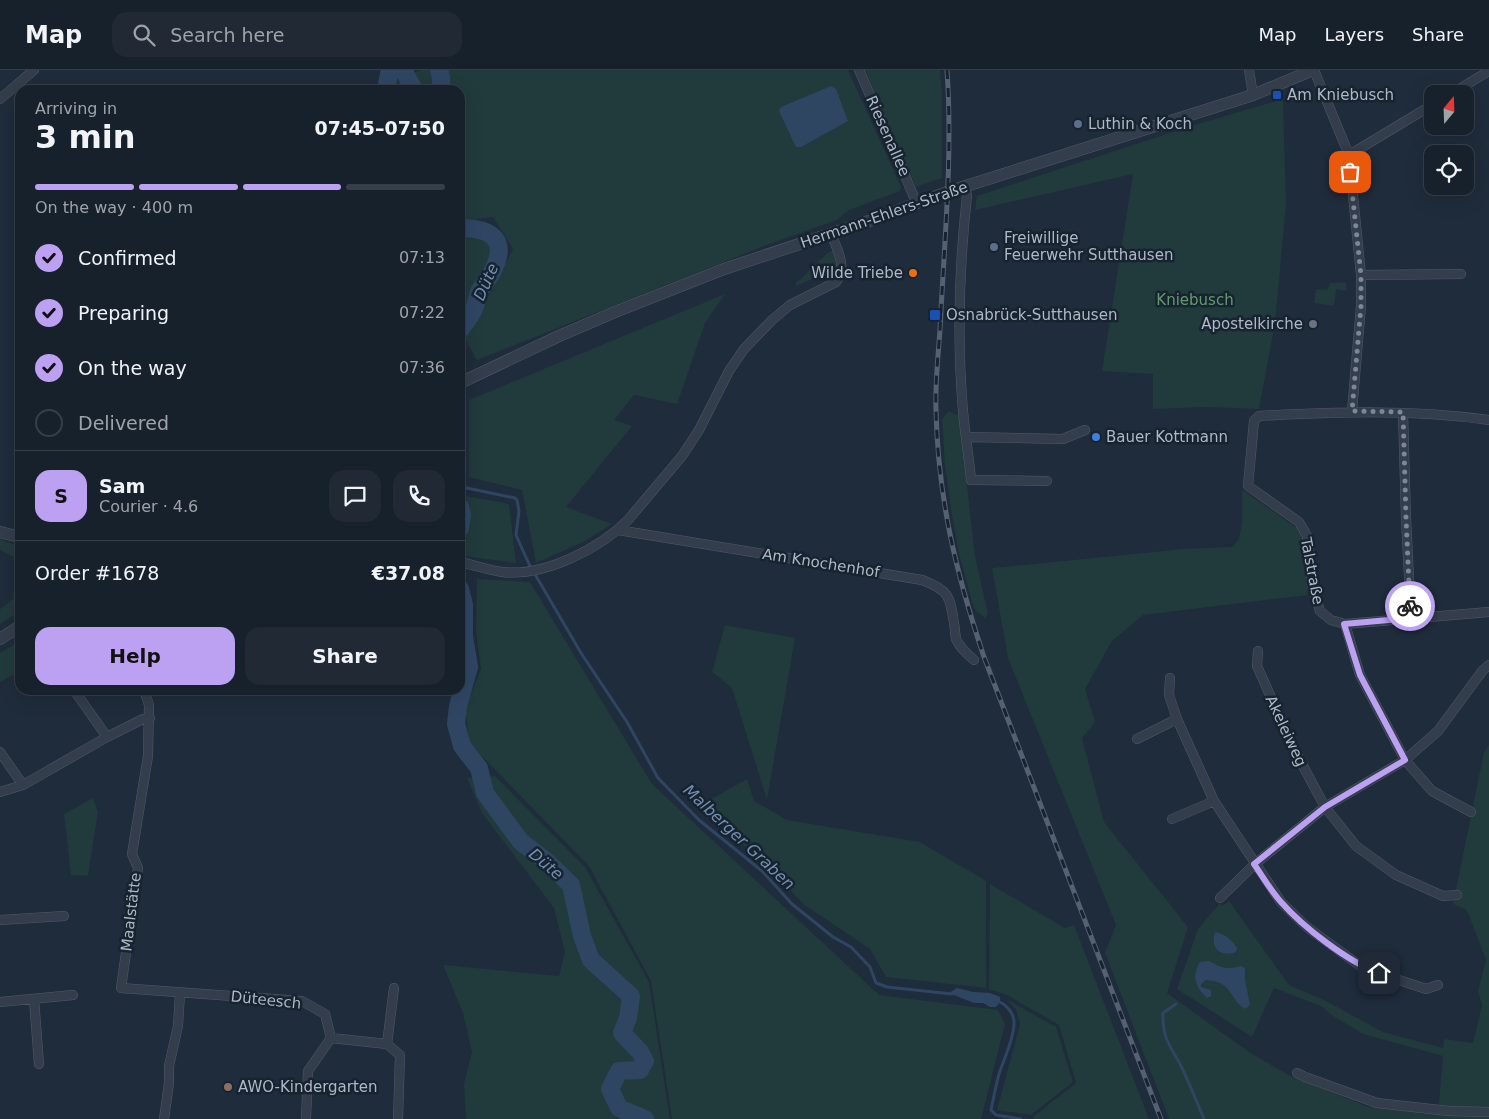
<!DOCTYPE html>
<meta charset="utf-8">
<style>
body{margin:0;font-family:"DejaVu Sans",sans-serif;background:#202934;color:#f1f3f6;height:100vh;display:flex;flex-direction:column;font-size:19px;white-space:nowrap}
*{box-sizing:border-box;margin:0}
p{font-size:16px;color:#9ea3a9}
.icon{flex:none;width:28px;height:28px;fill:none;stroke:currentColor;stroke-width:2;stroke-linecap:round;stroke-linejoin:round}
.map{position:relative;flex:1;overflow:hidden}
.panel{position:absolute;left:15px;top:15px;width:450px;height:610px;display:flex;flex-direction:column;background:#17212c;border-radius:15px;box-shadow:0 5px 20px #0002,0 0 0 1px #363e48}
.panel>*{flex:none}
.needle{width:32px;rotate:19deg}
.fabs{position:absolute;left:1424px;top:15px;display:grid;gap:10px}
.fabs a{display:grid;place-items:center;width:50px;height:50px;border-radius:10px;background:#17212c;box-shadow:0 5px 20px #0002,0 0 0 1px #363e48;font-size:25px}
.pin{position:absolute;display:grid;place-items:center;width:42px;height:42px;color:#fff;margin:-21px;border-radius:10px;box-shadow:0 2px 8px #0006}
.courier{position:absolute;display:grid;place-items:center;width:50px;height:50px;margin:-25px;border:4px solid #bca0f2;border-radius:50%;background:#fff;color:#222;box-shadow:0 1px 6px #0007}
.overview em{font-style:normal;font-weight:800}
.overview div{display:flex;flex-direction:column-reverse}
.overview{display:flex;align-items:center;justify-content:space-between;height:85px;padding:0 20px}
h1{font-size:32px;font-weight:800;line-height:38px}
.bar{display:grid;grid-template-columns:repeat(4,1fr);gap:8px 5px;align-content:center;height:60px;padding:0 20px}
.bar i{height:6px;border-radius:4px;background:#363e48}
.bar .on{background:#bca0f2}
.bar p{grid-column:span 4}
.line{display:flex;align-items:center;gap:12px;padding:0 20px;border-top:1px solid #363e48}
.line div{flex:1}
.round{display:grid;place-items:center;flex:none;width:52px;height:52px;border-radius:15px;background:#202934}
ol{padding:0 20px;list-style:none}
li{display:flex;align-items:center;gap:15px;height:55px}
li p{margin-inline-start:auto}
li .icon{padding:5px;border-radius:50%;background:#bca0f2;color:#111;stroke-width:4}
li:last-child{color:#9ea3a9}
li i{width:28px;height:28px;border:2px solid #363e48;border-radius:50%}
.primary-button{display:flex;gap:10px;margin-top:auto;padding:10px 20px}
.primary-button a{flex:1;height:58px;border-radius:15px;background:#bca0f2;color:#111;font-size:20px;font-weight:800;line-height:58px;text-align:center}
.primary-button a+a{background:#202934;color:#f1f3f6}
header{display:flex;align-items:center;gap:30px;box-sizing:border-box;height:70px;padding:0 25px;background:#17212c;border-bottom:1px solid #363e48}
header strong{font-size:24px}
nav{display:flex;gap:28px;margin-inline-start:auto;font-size:18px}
.search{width:350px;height:45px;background:#202934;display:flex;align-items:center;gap:12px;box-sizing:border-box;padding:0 18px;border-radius:15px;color:#9ea3a9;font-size:19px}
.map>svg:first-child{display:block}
.green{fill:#213a3c}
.water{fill:#2f4663}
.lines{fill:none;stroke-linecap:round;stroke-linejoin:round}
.stream{stroke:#2f4663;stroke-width:3}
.river{stroke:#2f4663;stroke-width:18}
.minor-casing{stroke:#505b69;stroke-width:10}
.tertiary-casing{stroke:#505b69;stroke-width:12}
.minor{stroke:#333d4b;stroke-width:9}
.tertiary{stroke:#333d4b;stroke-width:11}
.rail-casing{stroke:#546173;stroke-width:5}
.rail{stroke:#182330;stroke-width:3;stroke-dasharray:9;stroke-linecap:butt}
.done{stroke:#7b8797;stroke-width:5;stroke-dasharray:0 9}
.route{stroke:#bca0f2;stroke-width:6}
.transit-dot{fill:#1a4fb4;stroke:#182330;stroke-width:2}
.service-dot{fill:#5c6f8a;stroke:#182330;stroke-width:2}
.food-dot{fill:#e8710a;stroke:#182330;stroke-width:2}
.worship-dot{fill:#6b7280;stroke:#182330;stroke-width:2}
.shop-dot{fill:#3f7fe0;stroke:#182330;stroke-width:2}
.education-dot{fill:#8d6e63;stroke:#182330;stroke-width:2}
.labels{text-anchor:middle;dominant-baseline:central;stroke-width:5;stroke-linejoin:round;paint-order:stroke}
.poi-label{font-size:15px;fill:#adb8c8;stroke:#182330;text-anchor:start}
.street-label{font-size:15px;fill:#adb8c8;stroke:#182330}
.park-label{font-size:15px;fill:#629b6e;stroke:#182330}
.water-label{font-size:16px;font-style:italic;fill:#728fb3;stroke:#182330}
</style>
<header>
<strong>Map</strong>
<div class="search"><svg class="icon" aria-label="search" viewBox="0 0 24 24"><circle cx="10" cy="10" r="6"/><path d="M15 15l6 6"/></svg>Search here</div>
<nav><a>Map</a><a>Layers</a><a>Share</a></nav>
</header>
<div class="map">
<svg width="1489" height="1049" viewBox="0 0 1489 1049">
<rect width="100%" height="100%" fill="#1f2c3b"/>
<path class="green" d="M421,0h427l53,117 -1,4 -51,19 -12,10 -73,26 -287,114 -12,-21 48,-90 -20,-32 -33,4v-66l4,-7 -4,-2v-56h-65l3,-11z
M865,0h75l2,24v84l-26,9z
M1283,29l3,105 -11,119 -16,86 -53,-2 -53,2v-35l-51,-3 31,-197 -158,36 2,-14 211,-69z
M460,166l21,1 9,7 1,11 -31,59z
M833,180c5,13 9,21 -4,30l-3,-7 -30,13 -1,-3c15,-10 22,-24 38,-33z
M1346,212v9l-10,-2 -2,17 -20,-3 2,-14 11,1 3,-7z
M725,224l-20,29 -28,81 -43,-9 -20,25 18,6 -66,81 46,17 -29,18 -47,21 -14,-73 -53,-13v-77z
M949,341l10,5 16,140 13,58 -3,4 -9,-7 -4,-9 -13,-48 -8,-45 -6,-44 -3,-46z
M1242,420l54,37 6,11 6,57 -165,20 -31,26 -27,48 10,33 -13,16 22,84 84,105 -21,66 82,59 43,25 77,30 69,7 5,-58 -80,-22 -30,-18 -12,-10 -47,-18 -22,49 -75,-48 21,-60 22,-26 2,3 7,-5 60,84 37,16 57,31 60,16 1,-9 29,4 9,-38 -4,-14 8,-31 -19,-50 -14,-6 31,-152 5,-7v374h-320l-64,-166 11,-28 -108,-267 -16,-90 192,-19 48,-2 7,-8 3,-16z
M466,426l43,8 7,59 -52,-7 5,-41z
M0,469l20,8v13l-20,-10z
M477,509l53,3 122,202 227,211 119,15 7,14 -24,95h-309l-21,-138 -62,-115 -120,-123 -4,-35 16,-39 -5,-37z
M20,524v17l-20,13v-15z
M725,555l70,13 -28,162 -35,-112 -20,-16z
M20,571v30l-20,11v-29z
M495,706l90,91 64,115 21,137h-204l-2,-35 8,-32 -9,-39 -20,-48 116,11 6,-24 -11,-44 -72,-95 -15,-35z
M747,709l7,22 33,19 133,22 66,39v107l-100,-11 -16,-28 -67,-45 -35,-39 -71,-58z
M93,728l5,14 -10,64 -17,-1 -7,-61z
M990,814l75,44 9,-3 75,194h-115v-3l42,-33 -17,-58 -52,-30 -18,-6z
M1006,929l50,28 17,55 -42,33 -34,-5 23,-86 -4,-15z"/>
<path class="water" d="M831,16l5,3 12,32 -47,26h-5l-17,-36 2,-4z
M1215,862c9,1 18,9 22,16l-1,4c-16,5 -26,-3 -21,-20z
M1209,891c13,7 17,9 32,5l4,2v12l5,25 -5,4c-16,-10 -12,-28 -39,-29l-5,4v3l10,3v6l-4,2c-11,-10 -16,-22 -7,-36z
M957,918l16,4 17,1 10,4v5l-4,5h-6l-7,-4h-9l-25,-10z"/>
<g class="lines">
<path class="stream" d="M460,414l2,3 53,11 2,2 2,11 -3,24 13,29 52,89 46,69 31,56 41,42 63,51 30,33 41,33 18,10 19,20 6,16 11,4 65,7
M998,931c9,4 17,13 16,24 -1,15 -9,32 -14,46 -4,12 -6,26 -9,39l5,5 25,4
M1176,934l-13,9c-1,27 8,33 19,55 8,17 15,34 22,51"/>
<path class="river" d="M402,0l3,3 9,17
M439,0l2,7v13
M386,20l3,-16 5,-4
M460,158c32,0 49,12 32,44 -4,7 -9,13 -13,20 -2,6 -3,13 -6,19 -3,6 -9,13 -13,19
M460,437l2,8 -2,13
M460,519l4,16v31l5,31 -11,39 -2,18 6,22 17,22 6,25 36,49 25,19 25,24 11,51 9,24 40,36 -3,22 -6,15 18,19 5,9 -5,9 -21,1 -9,18 9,19 26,11"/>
<g class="minor-casing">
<path id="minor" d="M859,0l39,89 18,43
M1249,0l4,25
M1314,0l35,85 12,120v31l-9,105
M1451,24l38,-23
M0,29l34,-29
M1349,85l83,-50
M965,116l2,10c-8,71 -10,144 -4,215 2,23 6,46 8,69l76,1
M1361,205l100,-1
M1403,343l3,105 5,100
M1489,350c-77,-11 -153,-8 -230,-4l-5,5 -6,65 51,36 8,14 5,50 8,25 11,9 14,4 144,-12
M966,367l97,2 22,-9
M618,460l304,50c27,10 28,16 32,43 1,5 1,11 2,16 4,9 11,15 18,21
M460,492c14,3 28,8 42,10 42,5 97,-23 126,-52l54,-64 17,-26 30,-59 15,-22 28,-29 18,-15 46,-23c12,-14 1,-33 -5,-48
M1345,554l15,51 45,85 27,31 39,21
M1258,581l-1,15 38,85 30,56 31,39 40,29 47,21 14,-1
M1170,608l-1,17 8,24 37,82 67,101 26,25 56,41 63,21 12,-4
M74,620l33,47
M144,620l5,15 -1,51 -16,98 6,14 -17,120 181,13 23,13 6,24 56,6 13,11 -2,64
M1137,669l40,-20
M0,682l23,33
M0,722l23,-7 84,-48 36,-18 7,-1
M1172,749l42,-18
M1220,828l35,-34 70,-57 80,-47 33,-29 45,-61 6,-5
M0,850l64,-4
M34,929l5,65
M0,932l73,-7
M387,974l7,-56
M1297,1003l8,4 72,26 72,8 40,1
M164,1049l5,-36v-17l9,-40 2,-33
M306,1049l2,-48 23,-33"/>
</g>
<g class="tertiary-casing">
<path id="tertiary" d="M460,313l99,-47 56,-24 109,-43 148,-49 75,-28 306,-97 60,-25
M0,462l20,5
M0,569l20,-13"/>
</g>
<use href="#minor" class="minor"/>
<use href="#tertiary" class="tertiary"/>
<g class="rail-casing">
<path id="rail" d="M947,0c6,86 -3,174 -7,260 -2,27 -5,53 -4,80 2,89 20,163 48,247l177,462"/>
</g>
<use href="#rail" class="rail"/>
</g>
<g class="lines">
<path class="done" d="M1350,102l11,103v31l-9,105 51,1 3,106 4,88"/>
<path class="route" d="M1379,903c-31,-11 -76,-46 -98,-71 -10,-11 -18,-25 -27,-38l71,-57 80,-47 -45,-85 -16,-51 67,-6 -1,-12"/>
</g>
<g class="transit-dot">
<rect x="1272" y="20" width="10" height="10" rx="2.5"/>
<rect x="929" y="239" width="12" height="12" rx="2.5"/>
</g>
<g class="service-dot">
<circle cx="1078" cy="54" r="5"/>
<circle cx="994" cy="177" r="5"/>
</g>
<circle class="food-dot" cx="913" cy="203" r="5"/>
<circle class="worship-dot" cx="1313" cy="254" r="5"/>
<circle class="shop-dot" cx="1096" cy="367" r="5"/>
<circle class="education-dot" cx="228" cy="1017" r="5"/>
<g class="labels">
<g class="poi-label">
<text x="1287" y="25">Am Kniebusch</text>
<text x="1088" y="54">Luthin &amp; Koch</text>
<text x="1004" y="168">Freiwillige<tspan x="1004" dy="17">Feuerwehr Sutthausen</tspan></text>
<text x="903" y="203" text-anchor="end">Wilde Triebe</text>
<text x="946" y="245">Osnabrück-Sutthausen</text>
<text x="1303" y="254" text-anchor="end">Apostelkirche</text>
<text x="1106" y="367">Bauer Kottmann</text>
<text x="238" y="1017">AWO-Kindergarten</text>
</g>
<g class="street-label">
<text transform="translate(888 66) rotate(66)">Riesenallee</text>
<text transform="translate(884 145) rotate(-19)">Hermann-Ehlers-Straße</text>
<text transform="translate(821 493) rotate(9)">Am Knochenhof</text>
<text transform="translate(1312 501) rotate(79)">Talstraße</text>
<text transform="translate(1286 661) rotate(65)">Akeleiweg</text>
<text transform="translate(131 842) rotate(-83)">Maalstätte</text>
<text transform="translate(266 930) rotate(6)">Düteesch</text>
</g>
<g class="park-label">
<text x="1195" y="230">Kniebusch</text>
</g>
<g class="water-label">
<text transform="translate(486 212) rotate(-66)">Düte</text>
<text transform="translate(739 767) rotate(43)">Malberger Graben</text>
<text transform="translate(546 794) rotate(40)">Düte</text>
</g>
</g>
</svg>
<div class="fabs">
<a><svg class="needle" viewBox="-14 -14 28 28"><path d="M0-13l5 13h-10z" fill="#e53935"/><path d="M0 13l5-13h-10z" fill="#9ea3a9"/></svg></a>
<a><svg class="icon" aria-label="locate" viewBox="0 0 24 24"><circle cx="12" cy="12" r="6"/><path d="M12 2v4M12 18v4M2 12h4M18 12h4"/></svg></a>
</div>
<div class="pin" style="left:1350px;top:102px;background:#ea580c"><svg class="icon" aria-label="bag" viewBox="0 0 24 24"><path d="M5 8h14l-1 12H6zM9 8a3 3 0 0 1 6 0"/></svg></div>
<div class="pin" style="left:1379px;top:903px;background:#1f2937"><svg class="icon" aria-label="home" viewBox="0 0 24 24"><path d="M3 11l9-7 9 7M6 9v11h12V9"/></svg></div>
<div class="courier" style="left:1410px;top:536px"><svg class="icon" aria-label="bike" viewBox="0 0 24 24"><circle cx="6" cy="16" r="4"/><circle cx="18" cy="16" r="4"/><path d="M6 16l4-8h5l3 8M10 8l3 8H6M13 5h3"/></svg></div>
<section class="panel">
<div class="overview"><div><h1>3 min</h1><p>Arriving in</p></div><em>07:45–07:50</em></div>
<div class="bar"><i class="on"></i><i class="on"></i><i class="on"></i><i></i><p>On the way · 400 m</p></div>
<ol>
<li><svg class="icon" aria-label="check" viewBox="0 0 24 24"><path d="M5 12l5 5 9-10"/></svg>Confirmed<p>07:13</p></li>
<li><svg class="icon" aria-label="check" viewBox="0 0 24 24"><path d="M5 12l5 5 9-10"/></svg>Preparing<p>07:22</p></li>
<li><svg class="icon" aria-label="check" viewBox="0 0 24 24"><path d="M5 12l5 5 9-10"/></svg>On the way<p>07:36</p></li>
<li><i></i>Delivered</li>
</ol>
<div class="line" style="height:90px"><b class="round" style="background:#bca0f2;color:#111">S</b><div><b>Sam</b><p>Courier · 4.6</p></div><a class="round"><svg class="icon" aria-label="chat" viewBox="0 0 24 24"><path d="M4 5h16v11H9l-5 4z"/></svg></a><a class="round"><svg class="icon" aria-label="phone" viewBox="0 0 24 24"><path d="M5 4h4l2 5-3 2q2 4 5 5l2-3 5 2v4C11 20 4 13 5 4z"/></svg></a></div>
<div class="line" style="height:65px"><div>Order #1678</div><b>€37.08</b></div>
<div class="primary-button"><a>Help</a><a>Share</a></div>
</section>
</div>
